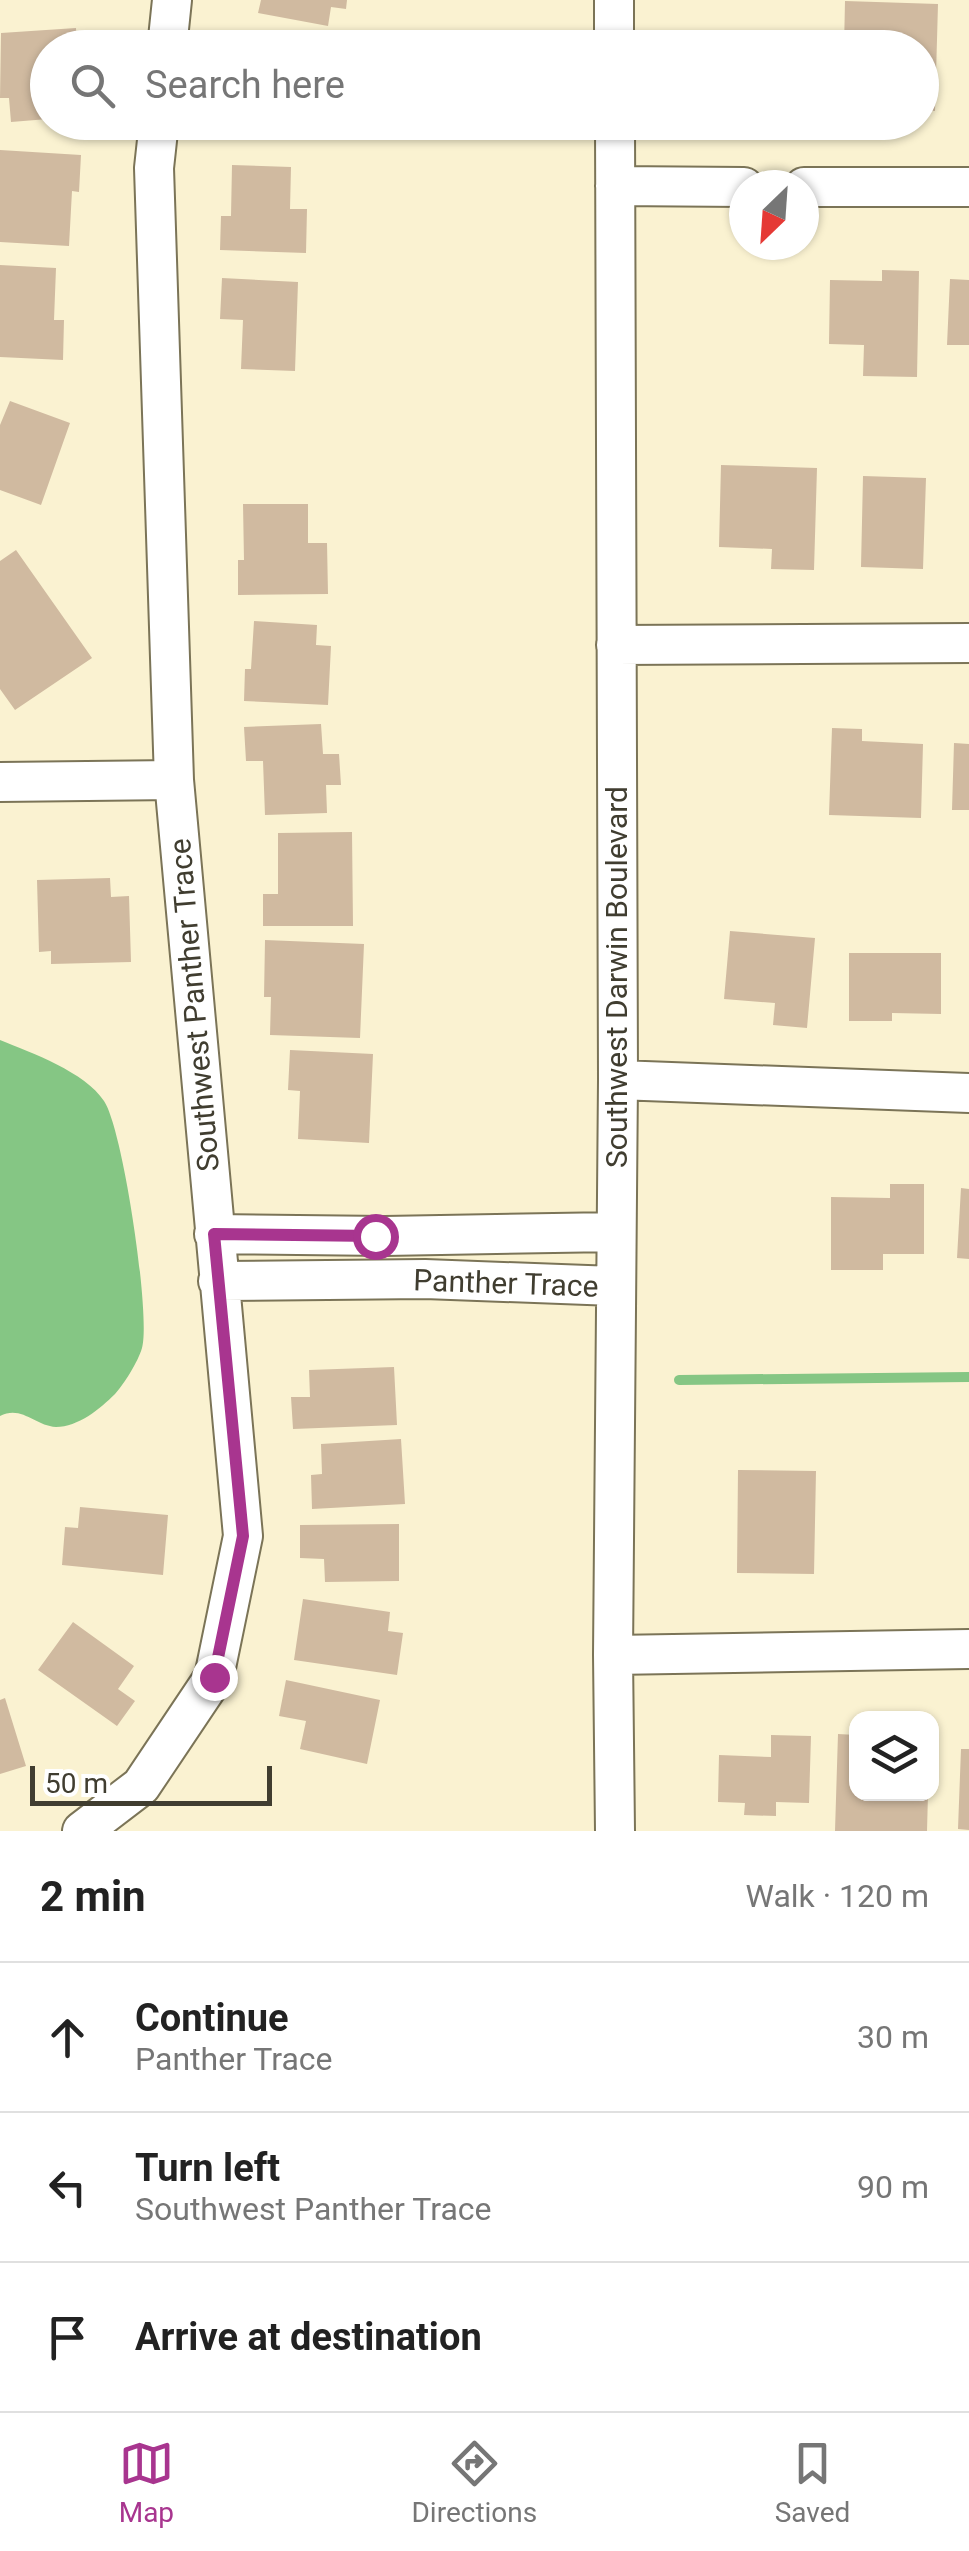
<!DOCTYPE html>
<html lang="en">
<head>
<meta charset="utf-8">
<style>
  :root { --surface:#fff; --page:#f2f2f2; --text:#222; --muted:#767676; --line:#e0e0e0; --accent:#a8358f }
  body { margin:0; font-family:Roboto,sans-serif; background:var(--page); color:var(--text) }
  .controls { position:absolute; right:30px; bottom:30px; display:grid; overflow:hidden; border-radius:20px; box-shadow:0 2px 8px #0004 }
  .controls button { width:90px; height:90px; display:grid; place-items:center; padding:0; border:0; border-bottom:2px solid var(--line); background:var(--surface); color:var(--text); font:50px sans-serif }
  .compass { position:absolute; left:729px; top:170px; width:90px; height:90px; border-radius:50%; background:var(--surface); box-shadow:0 2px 8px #0004; rotate:205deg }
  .scale { position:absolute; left:30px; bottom:25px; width:242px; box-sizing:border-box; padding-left:10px; border:5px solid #403d30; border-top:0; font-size:28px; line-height:35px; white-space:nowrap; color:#403d30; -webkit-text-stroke:8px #fff; paint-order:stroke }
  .stop { position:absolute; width:30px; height:30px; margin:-22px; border:8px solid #a8358f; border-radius:50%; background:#fff }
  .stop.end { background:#a8358f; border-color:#fff; box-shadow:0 2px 10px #0008 }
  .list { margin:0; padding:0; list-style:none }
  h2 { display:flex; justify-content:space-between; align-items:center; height:130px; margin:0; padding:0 40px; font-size:42px }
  h2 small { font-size:32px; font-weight:400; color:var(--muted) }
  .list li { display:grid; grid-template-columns:65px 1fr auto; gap:30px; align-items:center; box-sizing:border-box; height:150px; padding:0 40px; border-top:2px solid var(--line) }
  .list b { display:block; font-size:38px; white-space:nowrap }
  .list p { margin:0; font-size:32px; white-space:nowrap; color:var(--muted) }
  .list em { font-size:32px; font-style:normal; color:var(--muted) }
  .icon { flex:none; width:55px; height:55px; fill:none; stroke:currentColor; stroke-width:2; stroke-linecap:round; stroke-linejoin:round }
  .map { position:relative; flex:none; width:969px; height:1831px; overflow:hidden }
  .search { position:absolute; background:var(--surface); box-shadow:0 2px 8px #0004; left:30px; right:30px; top:30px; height:110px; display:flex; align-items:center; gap:25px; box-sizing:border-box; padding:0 35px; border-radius:55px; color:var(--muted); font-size:38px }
  .sheet { height:580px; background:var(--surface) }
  nav { display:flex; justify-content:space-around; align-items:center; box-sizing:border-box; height:140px; border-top:2px solid var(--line); background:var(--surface); font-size:28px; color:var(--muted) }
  nav a { display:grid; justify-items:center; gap:5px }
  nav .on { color:var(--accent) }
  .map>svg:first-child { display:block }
  .water { fill:#85c684 }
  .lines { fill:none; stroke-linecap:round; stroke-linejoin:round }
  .stream { stroke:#85c684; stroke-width:10 }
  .building { fill:#d0baa0 }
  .minor-casing { stroke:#7b7457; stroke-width:42 }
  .minor { stroke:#fff; stroke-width:38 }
  .route { stroke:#a8358f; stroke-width:12 }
  .labels { text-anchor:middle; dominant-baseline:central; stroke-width:8; stroke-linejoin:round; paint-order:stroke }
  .street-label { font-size:30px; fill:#403d30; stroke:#fff }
</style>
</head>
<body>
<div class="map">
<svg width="969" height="1831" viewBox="0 0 969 1831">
  <rect width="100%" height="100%" fill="#faf2d1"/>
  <path class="water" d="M 0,1040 C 32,1053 85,1072 104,1101 C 123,1129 151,1316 142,1348 C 138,1362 124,1384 115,1394 C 100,1409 78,1427 56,1427 C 35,1426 22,1405 0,1416 Z"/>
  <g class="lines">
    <path class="stream" d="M 679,1380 L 969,1377"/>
  </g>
  <path class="building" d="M 261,0 L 347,0 L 346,9 L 331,7 L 328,26 L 258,13 Z
    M 845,1 L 938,4 L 935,111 L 922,110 L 922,48 L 844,48 Z
    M 76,28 L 77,48 L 48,48 L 48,119 L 11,122 L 9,98 L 0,98 L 1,33 Z
    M 244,122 L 316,122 L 315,137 L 243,129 Z
    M 0,150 L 81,155 L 79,192 L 72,191 L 69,246 L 0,242 Z
    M 232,165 L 291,167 L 290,209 L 307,209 L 306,253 L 220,250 L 221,216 L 231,216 Z
    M 0,265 L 56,268 L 54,320 L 64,320 L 63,360 L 0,357 Z
    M 882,270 L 919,271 L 917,377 L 863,376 L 864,345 L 829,344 L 830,280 L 882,281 Z
    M 222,278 L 298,282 L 295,371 L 241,369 L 243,320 L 220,319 Z
    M 950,279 L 969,280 L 969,345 L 947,345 Z
    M 10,401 L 70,423 L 41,505 L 0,490 L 0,425 Z
    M 721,465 L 817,468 L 814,570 L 771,569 L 772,549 L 719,547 Z
    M 863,476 L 926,478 L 923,569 L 861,567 Z
    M 243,504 L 308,504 L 308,543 L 327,543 L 328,594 L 238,595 L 238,560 L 244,560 Z
    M 16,550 L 92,658 L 15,710 L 0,689 L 0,561 Z
    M 254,621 L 317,625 L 316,645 L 331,646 L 328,705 L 244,701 L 245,669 L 251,669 Z
    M 321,724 L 323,754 L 339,754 L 341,785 L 326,785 L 327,813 L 265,815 L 263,761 L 246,761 L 244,727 Z
    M 832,728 L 862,729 L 862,741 L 923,744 L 921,818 L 829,815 Z
    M 954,743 L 969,744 L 969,810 L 952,810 Z
    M 352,832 L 353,926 L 263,926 L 263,894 L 278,894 L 278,833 Z
    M 110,878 L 111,897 L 129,896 L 131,962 L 51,964 L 51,951 L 39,952 L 37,880 Z
    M 730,931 L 815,938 L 807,1028 L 773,1025 L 775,1003 L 724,999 Z
    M 265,940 L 364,944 L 360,1038 L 270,1035 L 271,997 L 264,997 Z
    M 849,953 L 941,953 L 941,1014 L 892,1013 L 892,1021 L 849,1021 Z
    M 290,1050 L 373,1054 L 369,1143 L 298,1139 L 300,1091 L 288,1090 Z
    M 890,1184 L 924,1184 L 924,1254 L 883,1254 L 883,1270 L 831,1270 L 831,1197 L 890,1198 Z
    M 961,1188 L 969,1189 L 969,1259 L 957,1258 Z
    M 394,1367 L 397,1425 L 293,1429 L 291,1397 L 310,1397 L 309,1370 Z
    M 401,1439 L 405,1504 L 312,1509 L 311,1475 L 322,1474 L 321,1444 Z
    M 738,1470 L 816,1471 L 814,1574 L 737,1573 Z
    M 80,1507 L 168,1515 L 163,1575 L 62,1565 L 65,1527 L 78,1528 Z
    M 399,1524 L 399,1581 L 325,1582 L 324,1559 L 300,1558 L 300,1525 Z
    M 303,1599 L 390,1612 L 388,1631 L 403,1633 L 397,1675 L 294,1660 Z
    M 73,1622 L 134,1666 L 118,1689 L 135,1701 L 117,1726 L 38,1670 Z
    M 286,1680 L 380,1700 L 367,1764 L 300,1749 L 306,1721 L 279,1716 Z
    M 5,1698 L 26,1766 L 0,1774 L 0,1700 Z
    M 838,1734 L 856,1735 L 856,1794 L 928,1794 L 927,1831 L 835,1831 Z
    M 771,1735 L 811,1736 L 809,1803 L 776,1802 L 776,1816 L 744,1815 L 745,1803 L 718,1802 L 719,1755 L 771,1757 Z
    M 961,1749 L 969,1749 L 969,1830 L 958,1829 Z"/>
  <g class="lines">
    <defs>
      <path id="minor" d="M 614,0 L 614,48
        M 167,48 L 172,0
        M 615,122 L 618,1080 L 613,1655 L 615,1831
        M 615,186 L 744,187
        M 804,187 L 969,187
        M 616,645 L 969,643
        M 0,782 L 174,780
        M 618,1080 L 969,1093
        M 214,1234 L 385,1236 L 614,1232
        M 218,1281 L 425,1279 L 614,1286
        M 613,1655 L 969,1649
        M 82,1831 L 141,1786 L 214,1677 L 243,1536 L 174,780 L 154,168 L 159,122"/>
    </defs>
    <use href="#minor" class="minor-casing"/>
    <use href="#minor" class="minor"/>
  </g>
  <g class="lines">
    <path class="route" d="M 214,1677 L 243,1536 L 214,1234 L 375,1236"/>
  </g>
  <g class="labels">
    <g class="street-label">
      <text transform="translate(616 977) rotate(-90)">Southwest Darwin Boulevard</text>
      <text transform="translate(194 1005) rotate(-95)">Southwest Panther Trace</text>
      <text transform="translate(506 1283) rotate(2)">Panther Trace</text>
    </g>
  </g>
</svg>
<div class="controls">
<button><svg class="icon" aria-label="layers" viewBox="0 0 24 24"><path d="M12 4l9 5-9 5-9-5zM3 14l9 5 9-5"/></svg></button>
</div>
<svg class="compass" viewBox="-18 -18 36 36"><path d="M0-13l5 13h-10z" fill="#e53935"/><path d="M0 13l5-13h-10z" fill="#767676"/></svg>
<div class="scale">50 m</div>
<div class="stop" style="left:375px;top:1236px"></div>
<div class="stop end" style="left:214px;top:1677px"></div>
<div class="search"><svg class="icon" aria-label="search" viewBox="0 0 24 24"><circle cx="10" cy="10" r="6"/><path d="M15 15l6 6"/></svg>Search here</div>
</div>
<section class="sheet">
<h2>2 min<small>Walk · 120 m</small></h2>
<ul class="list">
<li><svg class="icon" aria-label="ahead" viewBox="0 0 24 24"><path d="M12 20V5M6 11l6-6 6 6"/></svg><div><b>Continue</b><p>Panther Trace</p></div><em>30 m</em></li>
<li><svg class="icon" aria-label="left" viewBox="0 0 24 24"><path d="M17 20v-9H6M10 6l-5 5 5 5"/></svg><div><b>Turn left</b><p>Southwest Panther Trace</p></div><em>90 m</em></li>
<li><svg class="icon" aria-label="arrive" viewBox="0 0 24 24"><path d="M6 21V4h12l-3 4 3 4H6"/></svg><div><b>Arrive at destination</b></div></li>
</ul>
</section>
<nav>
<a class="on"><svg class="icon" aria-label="map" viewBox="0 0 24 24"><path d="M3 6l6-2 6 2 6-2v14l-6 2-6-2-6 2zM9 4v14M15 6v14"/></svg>Map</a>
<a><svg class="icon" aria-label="directions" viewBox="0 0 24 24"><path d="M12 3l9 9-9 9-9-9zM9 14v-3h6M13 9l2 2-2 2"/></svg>Directions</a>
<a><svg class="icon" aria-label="saved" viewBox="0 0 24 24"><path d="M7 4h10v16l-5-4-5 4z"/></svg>Saved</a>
</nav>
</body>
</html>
